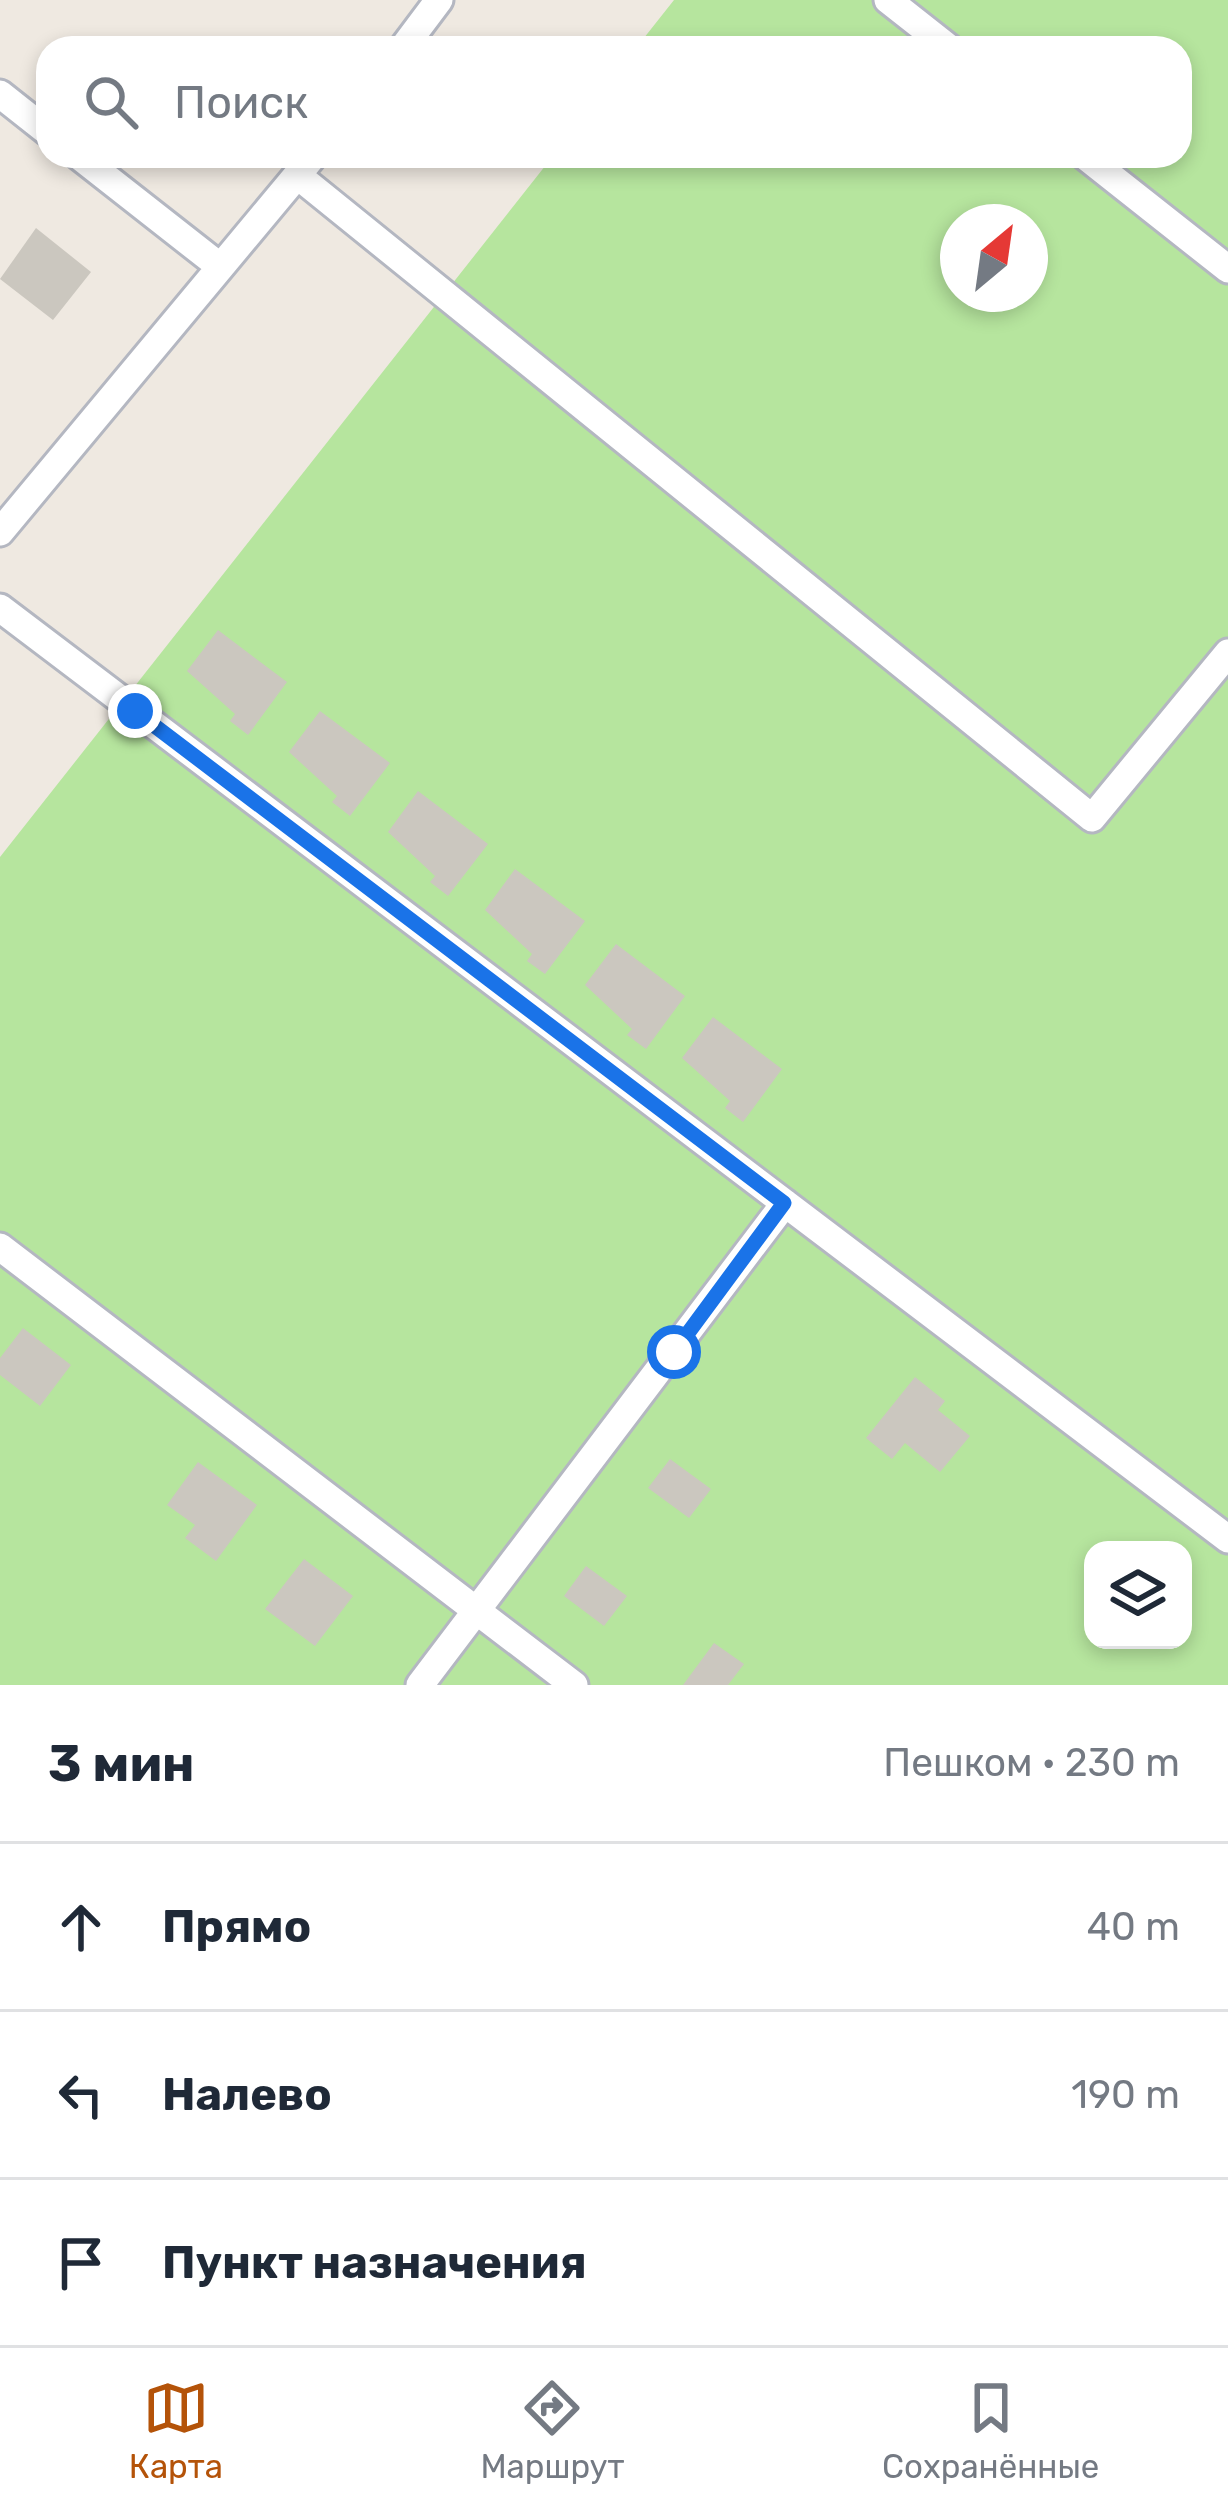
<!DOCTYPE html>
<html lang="ru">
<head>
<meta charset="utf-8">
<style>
  :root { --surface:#fff; --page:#f6f6f7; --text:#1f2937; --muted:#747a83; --line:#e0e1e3; --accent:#b45309 }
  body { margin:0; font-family:Rubik,sans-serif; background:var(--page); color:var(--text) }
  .controls { position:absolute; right:36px; bottom:36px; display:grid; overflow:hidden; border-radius:24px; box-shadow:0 6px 18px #0003 }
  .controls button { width:108px; height:108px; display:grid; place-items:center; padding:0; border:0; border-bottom:3px solid var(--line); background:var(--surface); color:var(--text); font:60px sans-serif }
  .compass { position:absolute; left:940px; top:204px; width:108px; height:108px; border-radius:50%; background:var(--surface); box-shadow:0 6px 18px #0003; rotate:29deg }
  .stop { position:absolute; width:36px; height:36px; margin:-27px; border:9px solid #1a73e8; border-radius:50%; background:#fff }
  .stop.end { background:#1a73e8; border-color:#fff; box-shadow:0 3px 12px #0008 }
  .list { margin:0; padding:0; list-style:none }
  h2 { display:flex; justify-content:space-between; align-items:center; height:156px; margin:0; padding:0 48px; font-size:51px }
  h2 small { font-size:39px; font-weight:400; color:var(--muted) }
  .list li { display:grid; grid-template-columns:78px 1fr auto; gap:36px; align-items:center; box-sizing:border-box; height:168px; padding:0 48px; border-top:3px solid var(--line) }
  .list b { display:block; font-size:45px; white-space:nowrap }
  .list em { font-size:39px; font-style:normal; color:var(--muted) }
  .icon { flex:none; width:66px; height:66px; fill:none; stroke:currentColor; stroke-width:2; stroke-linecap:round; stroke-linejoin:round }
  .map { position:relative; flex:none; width:1228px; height:1685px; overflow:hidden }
  .search { position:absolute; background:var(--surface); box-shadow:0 6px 18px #0003; left:36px; right:36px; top:36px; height:132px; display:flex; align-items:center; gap:30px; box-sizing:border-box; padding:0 42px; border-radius:36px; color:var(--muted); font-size:45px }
  .sheet { height:660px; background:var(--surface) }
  nav { display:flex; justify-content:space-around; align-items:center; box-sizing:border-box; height:168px; border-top:3px solid var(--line); background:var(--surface); font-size:33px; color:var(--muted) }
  nav a { display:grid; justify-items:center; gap:6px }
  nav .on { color:var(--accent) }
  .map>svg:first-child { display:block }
  .green { fill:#b6e59e; fill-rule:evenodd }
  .building { fill:#cbc7bf }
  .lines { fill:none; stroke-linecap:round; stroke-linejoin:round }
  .street-casing { stroke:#b4b7c1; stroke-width:33 }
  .street { stroke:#fff; stroke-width:27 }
  .route { stroke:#1a73e8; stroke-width:15 }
</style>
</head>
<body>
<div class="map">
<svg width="1228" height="1685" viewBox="0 0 1228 1685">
  <rect width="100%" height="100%" fill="#efe9e1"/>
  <path class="green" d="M 674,0 L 1228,0 L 1228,1685 L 0,1685 L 0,857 L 553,156 L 1180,156 L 1180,48 L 636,48 ZM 958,222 L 1030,222 L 1030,294 L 958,294 ZM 1093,1550 L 1183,1550 L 1183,1640 L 1093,1640 Z"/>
  <path class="building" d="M 36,228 L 91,272 L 53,320 L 0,279 Z
    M 218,630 L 287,682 L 248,735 L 230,721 L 235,714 L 187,671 Z
    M 320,711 L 390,763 L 350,816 L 332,802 L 337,796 L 289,752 Z
    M 418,791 L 488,844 L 448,896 L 430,882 L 435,876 L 388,832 Z
    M 515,869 L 585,921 L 545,974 L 527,961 L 532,954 L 485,910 Z
    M 616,944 L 685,996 L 646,1049 L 627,1035 L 632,1029 L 585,985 Z
    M 713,1017 L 782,1069 L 743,1122 L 725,1108 L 730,1101 L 682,1058 Z
    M 23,1328 L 71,1365 L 40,1406 L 0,1375 L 0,1358 Z
    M 915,1377 L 945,1401 L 938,1410 L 970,1436 L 940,1472 L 905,1443 L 892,1459 L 866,1438 Z
    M 670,1459 L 711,1489 L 689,1518 L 648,1488 Z
    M 198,1462 L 257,1505 L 216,1561 L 185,1538 L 195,1525 L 167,1505 Z
    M 304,1559 L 353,1596 L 315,1646 L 265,1609 Z
    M 586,1566 L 627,1596 L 604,1626 L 564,1596 Z
    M 714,1643 L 744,1664 L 728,1685 L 683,1685 Z"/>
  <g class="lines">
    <defs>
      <path id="street" d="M 888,0 L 949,48
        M 403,48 L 439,0
        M 0,94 L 48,132
        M 79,156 L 218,265
        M 1085,156 L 1228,269
        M 297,175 L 1092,818 L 1228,653
        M 0,532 L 313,156
        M 0,608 L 1228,1539
        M 0,1247 L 574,1685
        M 420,1685 L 785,1203"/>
    </defs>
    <use href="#street" class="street-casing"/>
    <use href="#street" class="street"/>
  </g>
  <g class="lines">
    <path class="route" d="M 135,711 L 784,1203 L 674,1352"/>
  </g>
</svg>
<div class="controls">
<button><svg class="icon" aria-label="layers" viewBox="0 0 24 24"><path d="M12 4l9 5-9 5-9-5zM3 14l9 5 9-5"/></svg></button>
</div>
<svg class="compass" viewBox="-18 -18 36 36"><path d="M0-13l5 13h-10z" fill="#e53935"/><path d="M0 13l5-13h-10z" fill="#747a83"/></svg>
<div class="stop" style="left:674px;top:1352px"></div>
<div class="stop end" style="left:135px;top:711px"></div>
<div class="search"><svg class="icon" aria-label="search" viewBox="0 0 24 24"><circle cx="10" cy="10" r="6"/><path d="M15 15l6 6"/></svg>Поиск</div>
</div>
<section class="sheet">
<h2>3 мин<small>Пешком · 230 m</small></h2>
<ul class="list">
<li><svg class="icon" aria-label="ahead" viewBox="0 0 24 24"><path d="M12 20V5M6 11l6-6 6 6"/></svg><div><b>Прямо</b></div><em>40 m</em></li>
<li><svg class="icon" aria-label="left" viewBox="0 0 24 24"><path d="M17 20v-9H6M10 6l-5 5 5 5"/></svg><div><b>Налево</b></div><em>190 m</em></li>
<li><svg class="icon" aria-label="arrive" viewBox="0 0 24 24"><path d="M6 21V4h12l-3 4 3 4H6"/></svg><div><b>Пункт назначения</b></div></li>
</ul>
</section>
<nav>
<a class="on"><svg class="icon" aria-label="map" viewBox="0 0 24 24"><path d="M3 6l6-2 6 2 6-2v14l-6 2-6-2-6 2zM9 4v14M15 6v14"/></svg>Карта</a>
<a><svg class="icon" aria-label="directions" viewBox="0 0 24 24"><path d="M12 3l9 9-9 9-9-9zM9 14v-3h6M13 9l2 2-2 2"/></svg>Маршрут</a>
<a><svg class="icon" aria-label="saved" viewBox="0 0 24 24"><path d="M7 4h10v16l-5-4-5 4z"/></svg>Сохранённые</a>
</nav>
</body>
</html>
